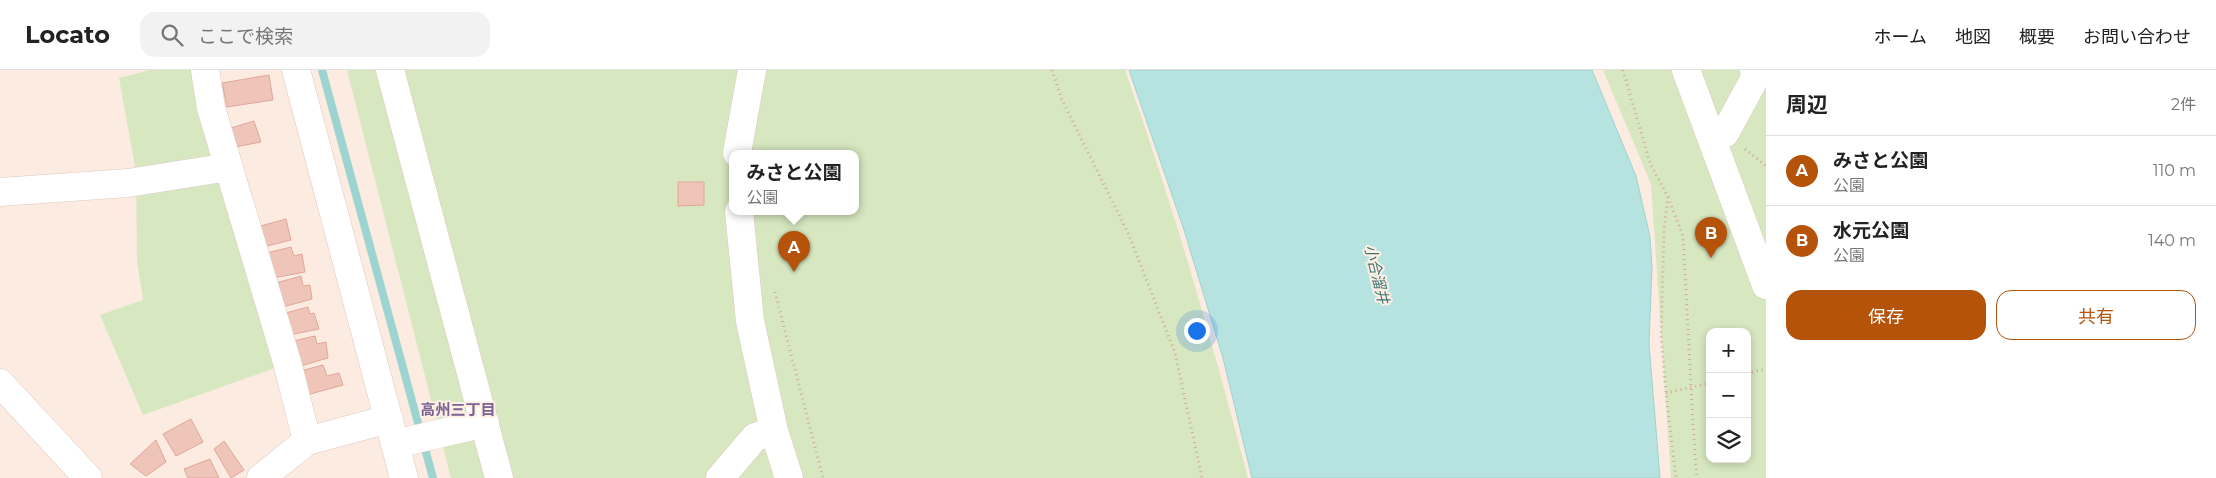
<!DOCTYPE html>
<html lang="ja">
<head>
<meta charset="utf-8">
<style>
  :root { --surface:#fff; --page:#f2f2f2; --text:#222; --muted:#767676; --line:#e0e0e0; --accent:#b45309 }
  body { margin:0; font-family:Montserrat,"Noto Sans JP",sans-serif; background:var(--page); color:var(--text) }
  .controls { position:absolute; right:15px; bottom:15px; display:grid; overflow:hidden; border-radius:10px; box-shadow:0 2px 8px #0003 }
  .controls button { width:45px; height:45px; display:grid; place-items:center; padding:0; border:0; border-bottom:1px solid var(--line); background:var(--surface); color:var(--text); font:25px sans-serif }
  .you { position:absolute; left:1196px; top:260px; width:18px; height:18px; margin:-12px; border:4px solid #fff; border-radius:50%; background:#1a73e8; box-shadow:0 0 0 8px #1a73e833 }
  .badge { display:grid; place-items:center; width:32px; height:32px; border-radius:50%; background:var(--accent); color:#fff; font-size:16px; font-weight:700 }
  .pin { position:absolute; translate:-50% -41px; filter:drop-shadow(0 1px 2px #0008) }
  .pin::after { content:''; position:absolute; top:26px; width:18px; height:15px; background:inherit; clip-path:polygon(0 0,100% 0,50% 100%) }
  .popup { position:absolute; left:729px; top:80px; width:130px; height:65px; box-sizing:border-box; display:grid; place-content:center; border-radius:10px; background:var(--surface); filter:drop-shadow(0 1px 4px #0005); font-size:16px; white-space:nowrap; color:var(--muted) }
  .popup b { font-size:19px; color:var(--text) }
  .popup::after { content:''; position:absolute; left:50%; top:100%; margin-left:-10px; border:10px solid transparent; border-top-color:var(--surface) }
  .list { margin:0; padding:0; list-style:none }
  h2 { display:flex; justify-content:space-between; align-items:center; height:65px; margin:0; padding:0 20px; font-size:21px }
  h2 small { font-size:16px; font-weight:400; color:var(--muted) }
  .list li { display:grid; grid-template-columns:32px 1fr auto; gap:15px; align-items:center; box-sizing:border-box; height:70px; padding:0 20px; border-top:1px solid var(--line) }
  .list b { display:block; font-size:19px; white-space:nowrap }
  .list p { margin:0; font-size:16px; white-space:nowrap; color:var(--muted) }
  .list em { font-size:16px; font-style:normal; color:var(--muted) }
  .actions { display:flex; gap:10px; padding:15px 20px }
  .actions a { flex:1; padding:11px 0; border:1px solid var(--accent); border-radius:15px; text-align:center; font-size:18px; color:var(--accent) }
  .actions .main { background:var(--accent); color:#fff }
  .icon { flex:none; width:28px; height:28px; fill:none; stroke:currentColor; stroke-width:2; stroke-linecap:round; stroke-linejoin:round }
  .map { position:relative; flex:none; width:1766px; height:408px; overflow:hidden }
  header { display:flex; align-items:center; gap:30px; box-sizing:border-box; height:70px; padding:0 25px; background:var(--surface); border-bottom:1px solid var(--line) }
  header strong { font-size:24px }
  nav { display:flex; gap:28px; margin-inline-start:auto; font-size:18px }
  .search { width:350px; height:45px; background:var(--page); display:flex; align-items:center; gap:12px; box-sizing:border-box; padding:0 18px; border-radius:15px; color:var(--muted); font-size:19px }
  main { display:flex }
  aside { flex:1; background:var(--surface) }
  .map>svg:first-child { display:block }
  .green { fill:#d7e7c0; fill-rule:evenodd }
  .water { fill:#b6e2e0; stroke:#9dd4d1 }
  .lines { fill:none; stroke-linecap:round; stroke-linejoin:round }
  .stream { stroke:#9dd4d1; stroke-width:8 }
  .building { fill:#efc4b9; stroke:#e0a79a }
  .minor-casing { stroke:#e0c8bf; stroke-width:29 }
  .path { stroke:#d3a79d; stroke-width:3; stroke-dasharray:1 4; stroke-linecap:butt }
  .minor { stroke:#fff; stroke-width:28 }
  .labels { text-anchor:middle; dominant-baseline:central; stroke-width:4; stroke-linejoin:round; paint-order:stroke }
  .water-label { font-size:15px; font-style:italic; fill:#3e7573; stroke:#feefe5 }
  .neighbourhood-label { font-size:15px; font-weight:bold; fill:#7a6493; stroke:#feefe5 }
</style>
</head>
<body>
<header>
<strong>Locato</strong>
<div class="search"><svg class="icon" aria-label="search" viewBox="0 0 24 24"><circle cx="10" cy="10" r="6"/><path d="M15 15l6 6"/></svg>ここで検索</div>
<nav><a>ホーム</a><a>地図</a><a>概要</a><a>お問い合わせ</a></nav>
</header>
<main>
<div class="map">
<svg width="1766" height="408" viewBox="0 0 1766 408">
  <rect width="100%" height="100%" fill="#fbebe0"/>
  <path class="green" d="M 150,0 L 194,0 L 278,297 L 143,345 L 100,245 L 143,230 L 137,190 L 136,102 L 119,8 Z
    M 347,0 L 1125,0 C 1173,134 1212,271 1248,408 L 451,408 ZM 733,83 L 855,83 L 855,141 L 733,141 Z
    M 1603,0 L 1766,0 L 1766,408 L 1671,408 L 1651,114 ZM 1710,262 L 1747,262 L 1747,389 L 1710,389 Z"/>
  <path class="water" d="M 1129,0 L 1592,0 L 1636,106 L 1650,167 L 1652,197 L 1649,274 L 1660,408 L 1252,408 L 1223,288 L 1184,160 Z"/>
  <g class="lines">
    <path class="stream" d="M 322,0 L 433,408"/>
  </g>
  <path class="building" d="M 269,5 L 273,30 L 227,37 L 222,13 Z
    M 254,51 L 261,72 L 235,77 L 231,58 Z
    M 678,112 L 704,112 L 704,135 L 678,136 Z
    M 286,149 L 291,170 L 263,177 L 257,157 Z
    M 291,177 L 294,186 L 302,184 L 305,202 L 273,208 L 263,184 Z
    M 301,206 L 303,216 L 310,215 L 312,229 L 279,238 L 272,214 Z
    M 308,237 L 310,244 L 314,243 L 319,259 L 289,265 L 282,244 Z
    M 315,266 L 317,274 L 326,272 L 328,288 L 297,297 L 289,272 Z
    M 323,295 L 327,306 L 339,303 L 343,315 L 303,326 L 297,302 Z
    M 191,349 L 203,372 L 176,386 L 163,364 Z
    M 156,370 L 166,392 L 146,406 L 130,394 Z
    M 224,371 L 244,400 L 231,408 L 214,379 Z
    M 210,389 L 219,408 L 188,408 L 184,399 Z"/>
  <g class="lines">
    <defs>
      <path id="minor" d="M 205,0 L 211,38 L 287,292 L 307,371 L 261,408
        M 296,0 L 404,408
        M 390,0 L 499,408
        M 1686,0 L 1766,215
        M 1725,63 L 1756,6 L 1754,0
        M 737,83 L 752,0
        M 0,122 L 128,113 L 229,97
        M 739,141 L 750,251 L 774,361 L 789,408
        M 0,313 L 88,408
        M 307,371 L 389,349
        M 395,374 L 485,353
        M 720,408 L 755,367 L 774,361"/>
    </defs>
    <use href="#minor" class="minor-casing"/>
    <path class="path" d="M 1052,0 L 1062,30 L 1129,165 L 1175,283 L 1202,408
      M 1623,0 L 1650,93 L 1668,127 L 1664,160 L 1661,266 L 1666,323 L 1676,408
      M 1745,79 L 1766,96
      M 1668,127 L 1683,166 L 1693,354 L 1697,408
      M 775,222 L 823,408
      M 1747,303 L 1766,299
      M 1666,323 L 1710,313"/>
    <use href="#minor" class="minor"/>
  </g>
  <g class="labels">
    <g class="water-label">
      <text transform="translate(1377 204) rotate(76)">小合溜井</text>
    </g>
    <g class="neighbourhood-label">
      <text x="458" y="339">高州三丁目</text>
    </g>
  </g>
</svg>
<div class="controls">
<button>+</button>
<button>−</button>
<button><svg class="icon" aria-label="layers" viewBox="0 0 24 24"><path d="M12 4l9 5-9 5-9-5zM3 14l9 5 9-5"/></svg></button>
</div>
<div class="you"></div>
<div class="pin badge" style="left:794px;top:202px">A</div>
<div class="popup"><b>みさと公園</b>公園</div>
<div class="pin badge" style="left:1711px;top:188px">B</div>
</div>
<aside>
<h2>周辺<small>2件</small></h2>
<ul class="list">
<li><span class="badge">A</span><div><b>みさと公園</b><p>公園</p></div><em>110 m</em></li>
<li><span class="badge">B</span><div><b>水元公園</b><p>公園</p></div><em>140 m</em></li>
</ul>
<div class="actions"><a class="main">保存</a><a>共有</a></div>
</aside>
</main>
</body>
</html>
